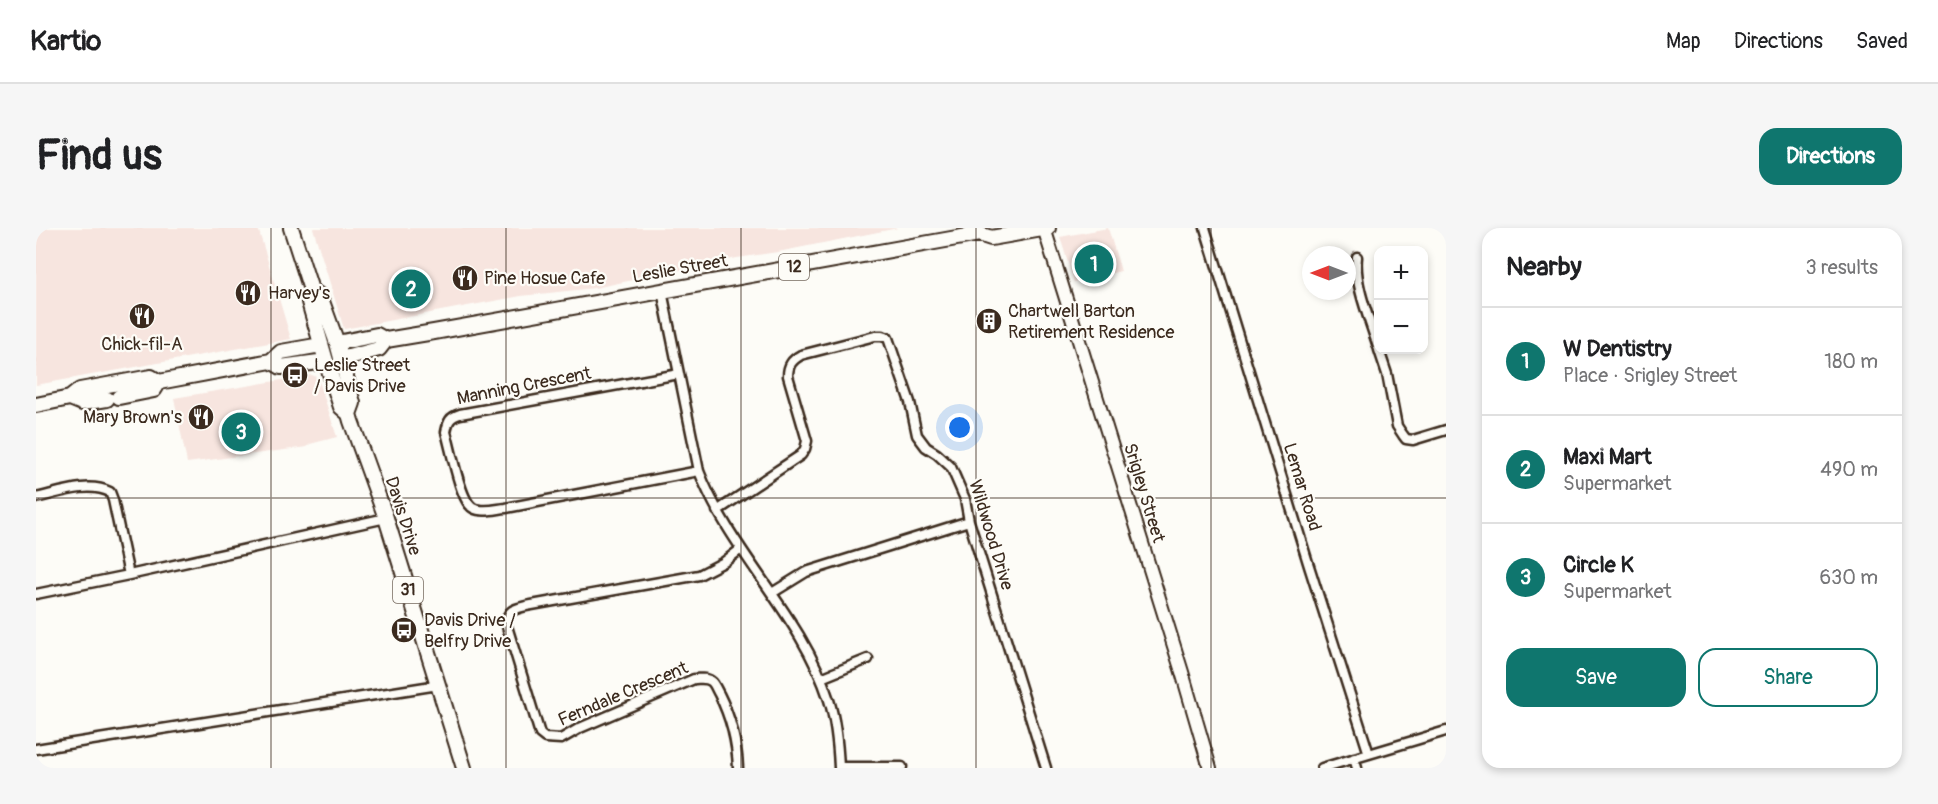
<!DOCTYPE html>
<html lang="en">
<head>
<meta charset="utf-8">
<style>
  :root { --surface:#fff; --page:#f6f6f6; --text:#202124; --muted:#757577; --line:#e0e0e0; --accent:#0f766e }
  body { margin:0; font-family:Pangolin,sans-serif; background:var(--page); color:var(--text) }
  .controls { position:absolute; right:18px; top:18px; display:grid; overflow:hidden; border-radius:12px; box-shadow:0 3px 9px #0003 }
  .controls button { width:54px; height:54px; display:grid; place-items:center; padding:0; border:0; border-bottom:2px solid var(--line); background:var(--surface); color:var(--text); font:30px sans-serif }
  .compass { position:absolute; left:1266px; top:18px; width:54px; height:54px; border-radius:50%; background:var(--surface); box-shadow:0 3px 9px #0003; rotate:270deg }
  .you { position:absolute; left:924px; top:200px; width:21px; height:21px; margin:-15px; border:4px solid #fff; border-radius:50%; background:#1a73e8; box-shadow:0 0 0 9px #1a73e833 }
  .badge { display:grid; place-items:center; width:39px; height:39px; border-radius:50%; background:var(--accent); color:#fff; font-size:20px; font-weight:700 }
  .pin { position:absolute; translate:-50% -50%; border:3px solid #fff; box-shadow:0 2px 6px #0006 }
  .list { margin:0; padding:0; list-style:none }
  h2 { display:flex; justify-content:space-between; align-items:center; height:78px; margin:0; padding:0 24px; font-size:26px }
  h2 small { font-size:20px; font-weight:400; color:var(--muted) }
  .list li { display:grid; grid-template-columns:39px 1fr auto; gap:18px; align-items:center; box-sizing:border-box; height:108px; padding:0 24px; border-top:2px solid var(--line) }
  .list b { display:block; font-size:22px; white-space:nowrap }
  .list p { margin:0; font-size:20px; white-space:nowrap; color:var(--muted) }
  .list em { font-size:20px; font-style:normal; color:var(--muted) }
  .actions { display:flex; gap:12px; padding:18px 24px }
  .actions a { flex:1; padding:14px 0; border:2px solid var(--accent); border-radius:18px; text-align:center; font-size:21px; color:var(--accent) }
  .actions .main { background:var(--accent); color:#fff }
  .map { position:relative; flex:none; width:1410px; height:540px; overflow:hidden; border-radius:18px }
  header { display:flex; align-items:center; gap:36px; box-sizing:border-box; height:84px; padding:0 30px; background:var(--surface); border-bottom:2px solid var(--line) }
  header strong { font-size:28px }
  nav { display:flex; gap:33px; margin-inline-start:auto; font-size:21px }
  .intro { display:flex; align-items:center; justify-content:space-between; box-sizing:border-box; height:144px; padding:0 36px }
  h1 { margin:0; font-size:42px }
  .button { padding:15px 27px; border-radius:18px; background:var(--accent); color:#fff; font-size:21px; font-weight:700 }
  main { display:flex; gap:36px; padding:0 36px }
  aside { flex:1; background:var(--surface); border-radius:18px; box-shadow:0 3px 9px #0003 }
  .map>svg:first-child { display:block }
  .built { fill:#f7e5df }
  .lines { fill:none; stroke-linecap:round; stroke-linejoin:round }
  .street-casing { stroke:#3b2a1e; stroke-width:13 }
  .secondary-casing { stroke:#3b2a1e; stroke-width:16 }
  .primary-casing { stroke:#3b2a1e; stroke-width:18 }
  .street { stroke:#fdfcf7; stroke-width:8 }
  .secondary { stroke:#fdfcf7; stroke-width:12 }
  .primary { stroke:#fdfcf7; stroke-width:14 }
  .grid { fill:none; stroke:#3b2a1e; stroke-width:1.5; stroke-opacity:0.55 }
  .labels { text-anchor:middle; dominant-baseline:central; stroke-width:4.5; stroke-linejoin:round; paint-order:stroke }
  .shield { fill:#fdfcf7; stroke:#75695f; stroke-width:1.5 }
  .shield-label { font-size:16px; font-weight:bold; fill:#3b2a1e }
  .street-label { font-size:18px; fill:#3b2a1e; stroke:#fdfcf7 }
  .poi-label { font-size:18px; fill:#3b2a1e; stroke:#fdfcf7; text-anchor:start }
</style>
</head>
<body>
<header>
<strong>Kartio</strong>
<nav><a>Map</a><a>Directions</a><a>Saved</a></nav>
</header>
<div class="intro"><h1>Find us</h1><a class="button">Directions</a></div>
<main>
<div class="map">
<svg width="1410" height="540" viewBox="0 0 1410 540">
  <rect width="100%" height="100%" fill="#fdfcf7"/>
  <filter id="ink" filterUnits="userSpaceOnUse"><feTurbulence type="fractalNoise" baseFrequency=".0167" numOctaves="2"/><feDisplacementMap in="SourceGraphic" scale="12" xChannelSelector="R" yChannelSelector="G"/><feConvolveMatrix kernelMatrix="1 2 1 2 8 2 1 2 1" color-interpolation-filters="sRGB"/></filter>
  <g filter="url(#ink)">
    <path class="built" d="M 0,0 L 222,0 L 255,111 L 0,157 Z
      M 277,0 L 862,0 L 742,24 L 701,30 L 559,60 L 485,68 L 308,101 Z
      M 1072,0 L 1085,43 L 1038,54 L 1024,9 Z
      M 276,147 L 282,150 L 301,209 L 274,216 L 271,219 L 151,235 L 138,170 Z"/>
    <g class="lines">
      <defs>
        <path id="street" d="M 1169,0 L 1273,338 L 1333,526
          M 1321,29 C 1318,57 1334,92 1342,119
          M 626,63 L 663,243 C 695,326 766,387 793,472 C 800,494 802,517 803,540
          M 1343,122 L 1351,146 L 1361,198 L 1367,207 L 1370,211 L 1377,212 L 1410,202
          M 643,146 L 424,186 C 414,189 412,193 410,204 C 415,220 424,273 437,280 C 446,285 460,281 470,280 L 663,243
          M 0,270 C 23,265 52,253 74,264 L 77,272 L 93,347
          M 681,283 L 765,227 L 769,221 L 771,213 L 752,148 C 752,137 756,132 765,127 L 839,108 L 846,108 L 852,110 L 874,174 L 881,207 L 890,219 L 901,226 L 915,239 L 929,271 L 933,293 L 1010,540
          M 736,365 L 770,344 L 933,293
          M 0,366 L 93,347 L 350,290
          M 785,450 L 832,431
          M 0,521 L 402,457
          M 1318,530 L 1321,540
          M 803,539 L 866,539
          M 702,540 C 701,514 695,490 683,466 C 681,463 679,457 676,454 C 671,449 664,451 658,451 L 544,500 L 525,511 L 509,510 L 504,506 L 470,395 C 472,382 478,381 490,378 L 663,347 L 688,334 L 705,321
          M 1286,540 L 1410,503"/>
        <path id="secondary" d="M 1008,0 L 1146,444 L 1174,540"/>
        <path id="primary" d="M 255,0 L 275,62 L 273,74 L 290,133 L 305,179 L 313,186
          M 275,62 L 284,68 L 301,115 L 317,175 L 313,186 L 315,193 L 350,290 L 428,540
          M 301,115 L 341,107 L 350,112 L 398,104 L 943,6 L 955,10 L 1012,0
          M 305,131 L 343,121 L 350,112
          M 235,133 L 245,139 L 290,133
          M 83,169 L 118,162 L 123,154
          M 34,170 L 46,175 L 71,171
          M 0,177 L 34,170 L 44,162 L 115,149 L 123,154 L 235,133 L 245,124 L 285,117"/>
      </defs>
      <use href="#street" class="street-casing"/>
      <use href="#secondary" class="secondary-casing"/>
      <use href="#primary" class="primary-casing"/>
      <use href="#street" class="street"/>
      <use href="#secondary" class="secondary"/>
      <use href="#primary" class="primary"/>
    </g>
  </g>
  <path class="grid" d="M 235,0 L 235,540M 470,0 L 470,540M 705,0 L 705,540M 940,0 L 940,540M 1175,0 L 1175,540M 0,270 L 1410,270"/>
  <defs>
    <symbol id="restaurant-disc" viewBox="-11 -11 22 22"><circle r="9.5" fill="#3b2a1e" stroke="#fdfcf7"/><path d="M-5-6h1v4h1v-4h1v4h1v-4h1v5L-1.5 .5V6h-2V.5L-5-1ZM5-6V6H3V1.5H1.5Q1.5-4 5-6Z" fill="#fff"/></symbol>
    <symbol id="building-disc" viewBox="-11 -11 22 22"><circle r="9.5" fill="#3b2a1e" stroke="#fdfcf7"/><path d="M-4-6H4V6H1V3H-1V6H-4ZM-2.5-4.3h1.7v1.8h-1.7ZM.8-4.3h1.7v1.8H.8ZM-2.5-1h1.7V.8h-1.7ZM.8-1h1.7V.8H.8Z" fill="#fff"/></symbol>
    <symbol id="bus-disc" viewBox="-11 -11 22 22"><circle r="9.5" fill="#3b2a1e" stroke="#fdfcf7"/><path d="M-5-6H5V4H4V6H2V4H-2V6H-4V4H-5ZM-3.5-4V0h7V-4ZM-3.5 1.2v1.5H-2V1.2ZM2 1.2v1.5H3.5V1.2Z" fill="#fff"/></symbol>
  </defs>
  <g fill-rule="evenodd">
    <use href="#restaurant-disc" x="414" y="35" width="30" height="30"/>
    <use href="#restaurant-disc" x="197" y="50" width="30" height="30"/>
    <use href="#restaurant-disc" x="91" y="73" width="30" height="30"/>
    <use href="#building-disc" x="938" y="78" width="30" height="30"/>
    <use href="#bus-disc" x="244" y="132" width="30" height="30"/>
    <use href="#restaurant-disc" x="150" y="174" width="30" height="30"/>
    <use href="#bus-disc" x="353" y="387" width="30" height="30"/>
  </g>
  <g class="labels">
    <g class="shield">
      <rect x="743" y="26" width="30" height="26" rx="4.5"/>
      <rect x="357" y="349" width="30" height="26" rx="4.5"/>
    </g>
    <g class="shield-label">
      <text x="758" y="39">12</text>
      <text x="372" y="362">31</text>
    </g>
    <g class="street-label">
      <text transform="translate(644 41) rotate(-10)">Leslie Street</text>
      <text transform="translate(488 158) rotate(-11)">Manning Crescent</text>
      <text transform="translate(1266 259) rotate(73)">Lemar Road</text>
      <text transform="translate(1108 265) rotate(73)">Srigley Street</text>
      <text transform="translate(367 288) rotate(72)">Davis Drive</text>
      <text transform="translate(955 307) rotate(73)">Wildwood Drive</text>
      <text transform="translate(587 466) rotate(-23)">Ferndale Crescent</text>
    </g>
    <g class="poi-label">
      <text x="448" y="50">Pine Hosue Cafe</text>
      <text x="232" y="65">Harvey's</text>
      <text x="972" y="83">Chartwell Barton<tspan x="972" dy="21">Retirement Residence</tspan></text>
      <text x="106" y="116" text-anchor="middle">Chick-fil-A</text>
      <text x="278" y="137">Leslie Street<tspan x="278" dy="21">/ Davis Drive</tspan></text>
      <text x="146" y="189" text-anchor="end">Mary Brown's</text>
      <text x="388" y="392">Davis Drive /<tspan x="388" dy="21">Belfry Drive</tspan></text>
    </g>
  </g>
</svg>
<div class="controls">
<button>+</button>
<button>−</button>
</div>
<svg class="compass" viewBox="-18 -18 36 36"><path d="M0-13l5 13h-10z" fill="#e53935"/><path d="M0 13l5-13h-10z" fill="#757577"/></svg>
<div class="you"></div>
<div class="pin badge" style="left:1058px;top:36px">1</div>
<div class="pin badge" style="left:375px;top:61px">2</div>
<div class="pin badge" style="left:205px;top:204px">3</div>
</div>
<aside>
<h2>Nearby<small>3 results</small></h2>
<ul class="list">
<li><span class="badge">1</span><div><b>W Dentistry</b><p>Place · Srigley Street</p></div><em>180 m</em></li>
<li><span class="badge">2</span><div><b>Maxi Mart</b><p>Supermarket</p></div><em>490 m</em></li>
<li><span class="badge">3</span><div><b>Circle K</b><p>Supermarket</p></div><em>630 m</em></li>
</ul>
<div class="actions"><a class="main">Save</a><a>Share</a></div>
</aside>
</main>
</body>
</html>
